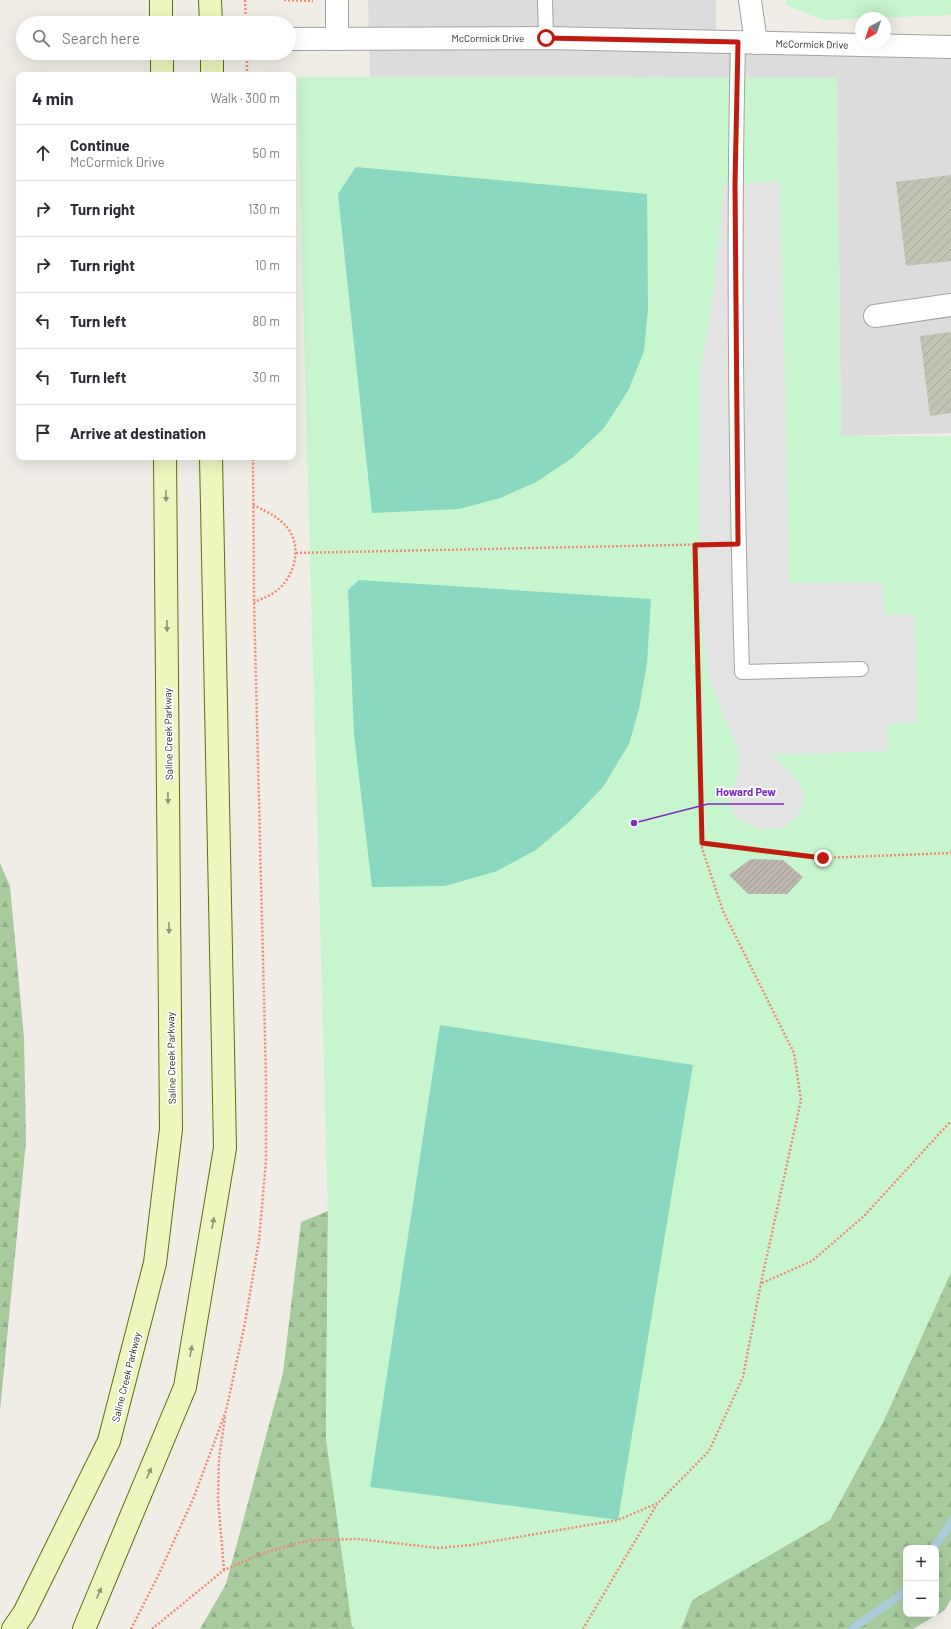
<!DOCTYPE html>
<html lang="en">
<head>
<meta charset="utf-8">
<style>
  :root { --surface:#fff; --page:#f7f7f7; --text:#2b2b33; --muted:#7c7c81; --line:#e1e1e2 }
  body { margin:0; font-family:Barlow,sans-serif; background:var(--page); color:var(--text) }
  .controls { position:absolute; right:12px; bottom:12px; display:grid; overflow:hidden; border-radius:8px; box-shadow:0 4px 16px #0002 }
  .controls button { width:36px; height:36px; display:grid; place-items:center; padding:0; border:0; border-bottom:1px solid var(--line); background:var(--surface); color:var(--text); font:20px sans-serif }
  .compass { position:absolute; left:855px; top:12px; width:36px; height:36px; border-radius:50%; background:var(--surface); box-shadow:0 4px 16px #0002; rotate:220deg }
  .stop { position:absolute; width:12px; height:12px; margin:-9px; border:3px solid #bf1c0f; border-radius:50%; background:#fff }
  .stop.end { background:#bf1c0f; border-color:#fff; box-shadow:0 1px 4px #0008 }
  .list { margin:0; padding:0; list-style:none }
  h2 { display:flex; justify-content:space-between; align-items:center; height:52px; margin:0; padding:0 16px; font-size:17px }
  h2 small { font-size:13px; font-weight:400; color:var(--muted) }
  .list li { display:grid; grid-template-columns:26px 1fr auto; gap:12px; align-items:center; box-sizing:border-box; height:56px; padding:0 16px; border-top:1px solid var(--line) }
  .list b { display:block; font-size:15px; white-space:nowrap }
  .list p { margin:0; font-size:13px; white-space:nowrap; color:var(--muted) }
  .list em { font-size:13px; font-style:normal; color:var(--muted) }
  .icon { flex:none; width:22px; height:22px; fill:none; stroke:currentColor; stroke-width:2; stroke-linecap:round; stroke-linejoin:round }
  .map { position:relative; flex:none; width:951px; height:1629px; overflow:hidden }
  .search { position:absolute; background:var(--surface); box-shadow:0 4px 16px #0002; left:16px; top:16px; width:280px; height:44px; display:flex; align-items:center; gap:10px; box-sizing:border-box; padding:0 14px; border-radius:22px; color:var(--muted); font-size:15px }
  .panel { position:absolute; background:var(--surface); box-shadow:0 4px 16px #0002; left:16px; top:72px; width:280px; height:388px; border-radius:8px }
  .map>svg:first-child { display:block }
  .residential { fill:#dddcdc }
  .construction { fill:url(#construction-furrows) }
  .forest { fill:url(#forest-firs); fill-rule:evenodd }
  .park { fill:#c6f5ce }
  .pitch { fill:#8ad8bf }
  .parking { fill:#e3e3e3 }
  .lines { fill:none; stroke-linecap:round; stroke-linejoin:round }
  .stream { stroke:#aacbd9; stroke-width:8 }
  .building { fill:url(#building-hatch) }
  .service-casing { stroke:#a3a3a3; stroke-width:16 }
  .minor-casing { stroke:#a3a3a3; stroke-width:24 }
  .tertiary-casing { stroke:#a3a3a3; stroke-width:24 }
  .secondary-casing { stroke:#5d6f0d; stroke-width:24 }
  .path { stroke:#ef8c76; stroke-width:2.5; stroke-dasharray:2 2; stroke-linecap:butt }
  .service { stroke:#fff; stroke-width:14 }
  .minor { stroke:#fff; stroke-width:22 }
  .tertiary { stroke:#fff; stroke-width:22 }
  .secondary { stroke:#eef5be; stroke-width:22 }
  .oneway { fill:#919576 }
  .route { stroke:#bf1c0f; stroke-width:5 }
  .labels { text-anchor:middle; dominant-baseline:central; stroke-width:3.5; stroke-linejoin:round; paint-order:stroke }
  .street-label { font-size:10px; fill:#1f1f1f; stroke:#fff }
  .leader { fill:none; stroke:#7b2cbf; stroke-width:1.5 }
  .callout-dot { fill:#7b2cbf; stroke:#fff; stroke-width:1.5 }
  .callout-label { font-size:11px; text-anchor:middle; font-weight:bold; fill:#7b2cbf; stroke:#fff; stroke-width:3.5; stroke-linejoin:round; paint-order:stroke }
</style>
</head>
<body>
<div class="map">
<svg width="951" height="1629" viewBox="0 0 951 1629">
  <defs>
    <pattern id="construction-furrows" width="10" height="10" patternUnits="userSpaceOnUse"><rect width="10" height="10" fill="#c2c3b2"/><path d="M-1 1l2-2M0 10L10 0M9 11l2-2" fill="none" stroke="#a6a799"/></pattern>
    <pattern id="forest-firs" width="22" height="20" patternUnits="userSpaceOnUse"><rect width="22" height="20" fill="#a8cb9e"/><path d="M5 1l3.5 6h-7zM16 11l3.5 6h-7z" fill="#90ae88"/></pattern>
    <pattern id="building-hatch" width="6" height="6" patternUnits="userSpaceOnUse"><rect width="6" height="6" fill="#bcb6af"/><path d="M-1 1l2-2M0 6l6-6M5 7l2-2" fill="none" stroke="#a19c96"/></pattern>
  </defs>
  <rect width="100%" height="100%" fill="#efede6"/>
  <path class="residential" d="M 368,0 L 716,0 L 716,50 L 951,57 L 951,433 L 841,436 L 837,78 L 370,77 Z"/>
  <path class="construction" d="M 951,175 L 951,261 L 906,266 L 896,182 Z
    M 951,332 L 951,413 L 930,416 L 920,336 Z"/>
  <path class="forest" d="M 0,863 L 10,886 L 24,1038 L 26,1141 L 0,1411 Z
    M 328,1211 L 326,1438 L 352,1625 L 355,1629 L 200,1629 L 226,1584 L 283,1373 L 301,1222 Z
    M 951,1272 L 951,1599 L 945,1610 L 913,1629 L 681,1629 L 692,1600 L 830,1520 L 884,1420 ZM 906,1548 L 936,1548 L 936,1614 L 906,1614 Z"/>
  <path class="park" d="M 786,0 L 951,0 L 951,15 L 823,20 L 786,5 Z
    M 297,77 L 837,78 L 841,436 L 951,436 L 951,1272 L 884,1420 L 830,1520 L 692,1600 L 681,1629 L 355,1629 L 352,1626 L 326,1438 L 328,1211 Z"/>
  <path class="pitch" d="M 356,167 L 647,194 L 648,309 L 644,351 L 628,391 L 604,428 L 572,458 L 536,482 L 500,498 L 459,509 L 372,513 L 338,194 Z
    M 359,580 L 651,599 L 647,663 L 639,709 L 629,744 L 603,787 L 571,820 L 536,850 L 497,871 L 445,886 L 372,887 L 354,734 L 348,590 Z
    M 440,1025 L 693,1065 L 618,1520 L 370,1487 Z"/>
  <path class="parking" d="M 780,181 L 790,583 L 883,582 L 885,615 L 915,614 L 918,722 L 888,724 L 889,751 L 764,755 L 773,756 L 794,776 L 804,792 L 804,803 L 797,817 L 782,828 L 759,829 L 736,818 L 727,797 L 737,779 L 740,756 L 709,677 L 699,596 L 700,372 L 710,319 L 724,185 Z"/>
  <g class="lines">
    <path class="stream" d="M 934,1548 L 951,1522
      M 852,1629 L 906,1591"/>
  </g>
  <path class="building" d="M 751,859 L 783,860 L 803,877 L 787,894 L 748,894 L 729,875 Z"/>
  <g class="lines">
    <defs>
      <path id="service" d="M 545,0 L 546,38
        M 738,42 C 733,252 736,462 742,672 L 861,669"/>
      <path id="minor" d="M 750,0 L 756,43
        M 337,39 L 337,0
        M 875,316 L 951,305"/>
      <path id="tertiary" d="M 289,39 L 546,38 L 951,47"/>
      <path id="secondary" d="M 161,0 L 161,23
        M 210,0 L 211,23
        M 162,53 L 162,75
        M 212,75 L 212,53
        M 13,1629 L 24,1613 L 109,1441 L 155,1263 L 171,1129 L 165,457
        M 84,1629 L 185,1387 L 225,1148 L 211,457"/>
    </defs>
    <use href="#service" class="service-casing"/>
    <use href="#minor" class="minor-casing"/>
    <use href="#tertiary" class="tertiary-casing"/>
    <use href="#secondary" class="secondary-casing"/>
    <path class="path" d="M 245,0 L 246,23
      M 284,0 L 313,1
      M 247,53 L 247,75
      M 253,505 C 266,511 281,518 289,530 C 302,549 294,578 276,591 C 270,596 261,599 254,602
      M 296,553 L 720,544
      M 703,843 L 823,858 L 951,853
      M 762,1283 L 812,1261 L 864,1216 L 951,1121
      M 224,1570 L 218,1498 L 219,1459 L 225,1417
      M 131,1629 L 157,1578 L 194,1497 L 226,1411 L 245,1323 L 259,1240 L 266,1161 L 266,1079 L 254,602 L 253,457
      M 152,1629 L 224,1570 L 263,1553 L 311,1540 L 358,1539 L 439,1548 L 471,1545 L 618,1520 L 658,1503 L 709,1451 L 743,1377 L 761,1283 L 801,1100 L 794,1053 L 723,911 L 702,848 L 695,545
      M 583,1629 L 657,1504"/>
    <use href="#service" class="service"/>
    <use href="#minor" class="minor"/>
    <use href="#tertiary" class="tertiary"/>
    <use href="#secondary" class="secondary"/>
  </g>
  <defs><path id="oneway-solid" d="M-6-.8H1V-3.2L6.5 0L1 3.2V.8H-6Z"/></defs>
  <g class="oneway">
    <use href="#oneway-solid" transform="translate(166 496) rotate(89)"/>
    <use href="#oneway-solid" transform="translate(167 626) rotate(89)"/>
    <use href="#oneway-solid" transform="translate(168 798) rotate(89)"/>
    <use href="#oneway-solid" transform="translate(169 928) rotate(89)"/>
    <use href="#oneway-solid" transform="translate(213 1223) rotate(-80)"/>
    <use href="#oneway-solid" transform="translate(191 1351) rotate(-80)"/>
    <use href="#oneway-solid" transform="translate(149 1473) rotate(-67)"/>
    <use href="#oneway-solid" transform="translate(99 1593) rotate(-67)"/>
  </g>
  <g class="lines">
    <path class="route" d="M 546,38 L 738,42 L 735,184 L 738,544 L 695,545 L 702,843 L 823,858"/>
  </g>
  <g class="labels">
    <g class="street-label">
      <text x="488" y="38">McCormick Drive</text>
      <text transform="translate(812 44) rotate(1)">McCormick Drive</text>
      <text transform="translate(168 734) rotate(-91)">Saline Creek Parkway</text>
      <text transform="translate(171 1058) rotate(-91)">Saline Creek Parkway</text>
      <text transform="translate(126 1377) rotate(-76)">Saline Creek Parkway</text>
    </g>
  </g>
  <path class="leader" d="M634 823L708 804H784"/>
  <circle class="callout-dot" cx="634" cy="823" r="4"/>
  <g class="callout-label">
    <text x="746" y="796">Howard Pew</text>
  </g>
</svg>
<div class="controls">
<button>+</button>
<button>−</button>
</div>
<svg class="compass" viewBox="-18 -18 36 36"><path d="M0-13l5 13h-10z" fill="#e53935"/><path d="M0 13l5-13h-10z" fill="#7c7c81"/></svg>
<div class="stop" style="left:546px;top:38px"></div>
<div class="stop end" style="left:823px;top:858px"></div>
<div class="search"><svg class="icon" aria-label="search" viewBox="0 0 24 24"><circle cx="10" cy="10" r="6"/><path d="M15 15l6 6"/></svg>Search here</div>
<section class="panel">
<h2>4 min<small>Walk · 300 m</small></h2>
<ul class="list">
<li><svg class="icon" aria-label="ahead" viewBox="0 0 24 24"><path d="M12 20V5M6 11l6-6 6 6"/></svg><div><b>Continue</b><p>McCormick Drive</p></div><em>50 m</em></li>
<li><svg class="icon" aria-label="right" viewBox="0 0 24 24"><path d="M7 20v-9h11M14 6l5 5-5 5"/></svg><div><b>Turn right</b></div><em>130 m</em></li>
<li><svg class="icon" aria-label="right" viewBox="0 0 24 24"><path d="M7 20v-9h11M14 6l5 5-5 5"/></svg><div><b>Turn right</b></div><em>10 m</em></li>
<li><svg class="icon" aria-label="left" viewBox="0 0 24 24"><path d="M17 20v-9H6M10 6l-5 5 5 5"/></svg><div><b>Turn left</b></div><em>80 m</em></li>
<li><svg class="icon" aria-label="left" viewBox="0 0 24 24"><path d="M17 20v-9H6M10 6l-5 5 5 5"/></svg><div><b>Turn left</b></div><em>30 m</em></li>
<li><svg class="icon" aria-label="arrive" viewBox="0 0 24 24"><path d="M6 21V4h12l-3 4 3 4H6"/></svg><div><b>Arrive at destination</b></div></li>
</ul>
</section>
</div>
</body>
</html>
